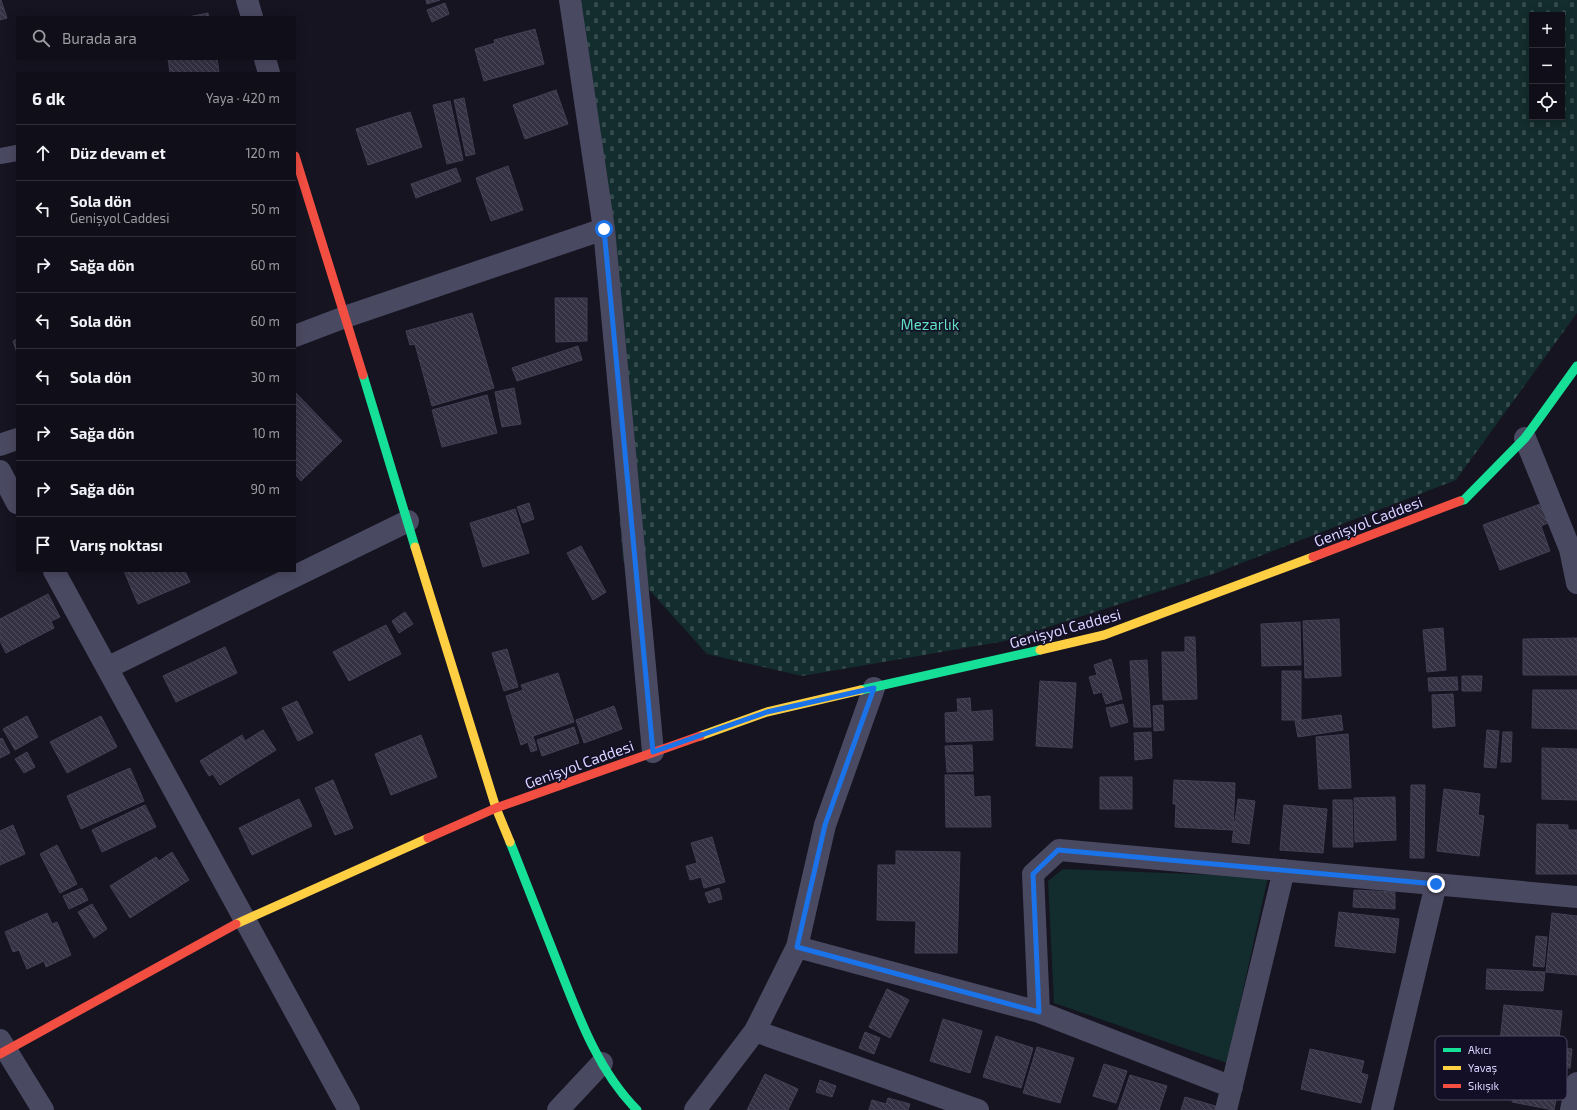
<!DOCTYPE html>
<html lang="tr">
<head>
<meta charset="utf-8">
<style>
  :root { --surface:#100f19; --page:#191822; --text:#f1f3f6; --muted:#9c9ca2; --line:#302f38 }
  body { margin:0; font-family:"Exo 2",sans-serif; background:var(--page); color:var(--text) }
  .controls { position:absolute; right:12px; top:12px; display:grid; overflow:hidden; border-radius:0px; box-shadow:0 2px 10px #0003 }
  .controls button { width:36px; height:36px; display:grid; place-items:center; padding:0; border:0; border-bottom:1px solid var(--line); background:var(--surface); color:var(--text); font:20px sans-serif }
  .stop { position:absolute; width:12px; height:12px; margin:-9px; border:3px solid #1a73e8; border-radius:50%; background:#fff }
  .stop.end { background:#1a73e8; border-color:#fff; box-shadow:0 1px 4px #0008 }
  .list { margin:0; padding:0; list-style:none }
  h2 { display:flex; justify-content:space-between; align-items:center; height:52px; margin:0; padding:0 16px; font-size:17px }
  h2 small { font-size:13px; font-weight:400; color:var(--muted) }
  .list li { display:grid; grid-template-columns:26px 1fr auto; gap:12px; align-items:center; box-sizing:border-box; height:56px; padding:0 16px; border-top:1px solid var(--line) }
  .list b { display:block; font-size:15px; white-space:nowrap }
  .list p { margin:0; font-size:13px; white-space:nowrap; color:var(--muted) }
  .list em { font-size:13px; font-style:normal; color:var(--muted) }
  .icon { flex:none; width:22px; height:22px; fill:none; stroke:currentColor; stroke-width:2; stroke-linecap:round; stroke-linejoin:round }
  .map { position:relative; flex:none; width:1577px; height:1110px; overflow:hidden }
  .search { position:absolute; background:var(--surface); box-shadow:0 2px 10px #0003; left:16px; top:16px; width:280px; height:44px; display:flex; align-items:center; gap:10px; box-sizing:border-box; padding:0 14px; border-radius:0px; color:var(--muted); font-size:15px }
  .panel { position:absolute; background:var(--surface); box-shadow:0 2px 10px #0003; left:16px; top:72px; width:280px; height:500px; border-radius:0px }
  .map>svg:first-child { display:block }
  .cemetery { fill:url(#cemetery-stones); fill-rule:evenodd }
  .park { fill:#132c2d }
  .building { fill:url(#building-back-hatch); stroke:#433f54 }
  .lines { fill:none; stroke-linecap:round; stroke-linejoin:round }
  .lane { stroke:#4a4962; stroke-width:16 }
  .street { stroke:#4a4962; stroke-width:22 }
  .fast { stroke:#16e098; stroke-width:9 }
  .slow { stroke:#ffcf43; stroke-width:9 }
  .jam { stroke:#f24e42; stroke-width:9 }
  .route { stroke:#1a73e8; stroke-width:5 }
  .labels { text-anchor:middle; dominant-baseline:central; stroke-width:3; stroke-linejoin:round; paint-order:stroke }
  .park-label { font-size:15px; fill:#5fe0c0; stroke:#130f26 }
  .street-label { font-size:15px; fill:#d9d4ff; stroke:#130f26 }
  .key { fill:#130f26; stroke:#4e4a67; stroke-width:1 }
  .key-label { font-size:11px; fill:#d9d4ff }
</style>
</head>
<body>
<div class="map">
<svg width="1577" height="1110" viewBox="0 0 1577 1110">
  <defs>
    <pattern id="cemetery-stones" width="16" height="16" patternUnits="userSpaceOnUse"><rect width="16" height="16" fill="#132c2d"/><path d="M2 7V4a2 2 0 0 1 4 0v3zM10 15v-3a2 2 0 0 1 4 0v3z" fill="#354a4c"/></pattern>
    <pattern id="building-back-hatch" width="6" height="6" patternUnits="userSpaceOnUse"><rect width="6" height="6" fill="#343243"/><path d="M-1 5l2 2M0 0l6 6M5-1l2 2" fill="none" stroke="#514f5f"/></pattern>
  </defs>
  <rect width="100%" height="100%" fill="#161421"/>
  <path class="cemetery" d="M 580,0 L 1577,0 L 1577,313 L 1456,480 L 1216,573 L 1005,641 L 802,676 L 707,654 L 623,561 ZM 1532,15 L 1562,15 L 1562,117 L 1532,117 Z"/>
  <path class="park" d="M 1063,869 L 1268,877 L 1227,1063 L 1054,1003 L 1048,881 Z"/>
  <path class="building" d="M 0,0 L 1,0 L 7,18 L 0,20 Z
    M 426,0 L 440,0 L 427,4 Z
    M 445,3 L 449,14 L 432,22 L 427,10 Z
    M 208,13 L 209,17 L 188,17 Z
    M 535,29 L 544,64 L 484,81 L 475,49 L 495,43 L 494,40 Z
    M 168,59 L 217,59 L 219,72 L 170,73 Z
    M 556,90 L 568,124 L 525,139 L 513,105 Z
    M 464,98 L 475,154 L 466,156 L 454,100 Z
    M 450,101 L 463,160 L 447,164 L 433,105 Z
    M 410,112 L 422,147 L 368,165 L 356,129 Z
    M 508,166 L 523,210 L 491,221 L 476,178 Z
    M 456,168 L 461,181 L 416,198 L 411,184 Z
    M 555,298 L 587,298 L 587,341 L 556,342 Z
    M 472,313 L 494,388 L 432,406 L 415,344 L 410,345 L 406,331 Z
    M 17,339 L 17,353 L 13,341 Z
    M 578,346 L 582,360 L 517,381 L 512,368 Z
    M 514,388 L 521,424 L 502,427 L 495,392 Z
    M 295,392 L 342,441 L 301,481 L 295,474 Z
    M 487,395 L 497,433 L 442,447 L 432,410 Z
    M 529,503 L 534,519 L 523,523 L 517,507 Z
    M 1543,503 L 1550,522 L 1541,526 L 1550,551 L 1500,570 L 1483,525 Z
    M 515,509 L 529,553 L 483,567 L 470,523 Z
    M 581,546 L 606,592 L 593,600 L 567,553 Z
    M 124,571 L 185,571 L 190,582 L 138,604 Z
    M 48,594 L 60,617 L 51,621 L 54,628 L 6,653 L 0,641 L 0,619 Z
    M 405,612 L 413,624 L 399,633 L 392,621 Z
    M 1339,619 L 1341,676 L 1305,678 L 1303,621 Z
    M 1300,622 L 1301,665 L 1262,666 L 1261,624 Z
    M 386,625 L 401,654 L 349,681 L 333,652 Z
    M 1443,628 L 1446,670 L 1427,672 L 1423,630 Z
    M 1185,637 L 1195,637 L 1197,699 L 1163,700 L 1162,652 L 1185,652 Z
    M 1577,638 L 1577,675 L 1523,675 L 1523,639 Z
    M 225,647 L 237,673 L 176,702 L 163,676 Z
    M 507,649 L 518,687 L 504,691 L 492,653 Z
    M 1111,659 L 1122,699 L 1106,704 L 1102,692 L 1094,694 L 1089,677 L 1097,675 L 1094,665 Z
    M 1147,660 L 1151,727 L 1134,727 L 1130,661 Z
    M 1282,671 L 1301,671 L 1301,720 L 1282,720 Z
    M 558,673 L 574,722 L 533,736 L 537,750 L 531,752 L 528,742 L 521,745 L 506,696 L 523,690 L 521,685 Z
    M 1462,676 L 1482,676 L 1481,691 L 1462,691 Z
    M 1457,677 L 1458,690 L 1429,691 L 1428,678 Z
    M 1040,681 L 1076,683 L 1072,748 L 1036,746 Z
    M 1533,690 L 1577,690 L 1577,729 L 1532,728 Z
    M 1453,694 L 1455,726 L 1433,728 L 1432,695 Z
    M 970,698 L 971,712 L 992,710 L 993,740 L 946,742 L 945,713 L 958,712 L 957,699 Z
    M 297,701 L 313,733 L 298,741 L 282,708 Z
    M 1123,704 L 1128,722 L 1111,727 L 1106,708 Z
    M 1163,705 L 1164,730 L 1154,731 L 1153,706 Z
    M 614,706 L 622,729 L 584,743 L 576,720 Z
    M 1341,715 L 1343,730 L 1298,737 L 1295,721 Z
    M 27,716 L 38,737 L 15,750 L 3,729 Z
    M 101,716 L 117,747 L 67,773 L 50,742 Z
    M 574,727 L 579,743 L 542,756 L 537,740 Z
    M 263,730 L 276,750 L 220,785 L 213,774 L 209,776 L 200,761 L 242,735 L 245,741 Z
    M 1487,730 L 1499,731 L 1496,768 L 1484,767 Z
    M 1151,732 L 1152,758 L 1135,760 L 1134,733 Z
    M 1503,732 L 1512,732 L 1511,762 L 1501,762 Z
    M 1348,734 L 1351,788 L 1319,789 L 1316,737 Z
    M 421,735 L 437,777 L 391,795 L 375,754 Z
    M 2,738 L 10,753 L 0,758 L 0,739 Z
    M 972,745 L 973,771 L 947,772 L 945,746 Z
    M 1542,748 L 1577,749 L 1577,800 L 1542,799 Z
    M 27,752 L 35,767 L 24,773 L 15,759 Z
    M 130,768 L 144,801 L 81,829 L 67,796 Z
    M 945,775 L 973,775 L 974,797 L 990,796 L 991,827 L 946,827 Z
    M 1100,777 L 1132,777 L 1132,809 L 1100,809 Z
    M 333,780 L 353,828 L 335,835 L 315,788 Z
    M 1174,780 L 1235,783 L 1233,830 L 1175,827 L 1176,804 L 1173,804 Z
    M 1411,785 L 1425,785 L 1424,858 L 1410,858 Z
    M 1444,789 L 1480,794 L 1478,815 L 1484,816 L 1479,856 L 1437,851 Z
    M 1395,797 L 1396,840 L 1355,842 L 1354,798 Z
    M 299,799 L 312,826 L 252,855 L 239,828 Z
    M 1238,799 L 1255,801 L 1249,844 L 1232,842 Z
    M 1333,800 L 1352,800 L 1353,847 L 1333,847 Z
    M 145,805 L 156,827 L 102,852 L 92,830 Z
    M 1284,805 L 1327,809 L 1323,853 L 1280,850 Z
    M 1537,824 L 1568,825 L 1568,830 L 1577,830 L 1577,874 L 1536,874 Z
    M 13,825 L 25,854 L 0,865 L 0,831 Z
    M 712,837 L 725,882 L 704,888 L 701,877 L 690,880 L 686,866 L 697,863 L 691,843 Z
    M 57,845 L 77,884 L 60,893 L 40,854 Z
    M 896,851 L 960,852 L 957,953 L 915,953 L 916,921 L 877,920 L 878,865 L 896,865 Z
    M 172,852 L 189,880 L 130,918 L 110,886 L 156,857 L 159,861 Z
    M 82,888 L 88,900 L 69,909 L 63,896 Z
    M 719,888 L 722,899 L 709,903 L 705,893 Z
    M 1354,890 L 1395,892 L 1395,909 L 1353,907 Z
    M 92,904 L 107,929 L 94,938 L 78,912 Z
    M 1339,912 L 1399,919 L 1395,953 L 1335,946 Z
    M 47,913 L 52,924 L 57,922 L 71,955 L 46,967 L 44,961 L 27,969 L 19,950 L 13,952 L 5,932 Z
    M 1552,913 L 1577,916 L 1577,975 L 1546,972 Z
    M 1536,936 L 1547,937 L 1544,967 L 1533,966 Z
    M 1487,969 L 1545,972 L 1543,991 L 1486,989 Z
    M 887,989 L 909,1000 L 890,1038 L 869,1027 Z
    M 1504,1005 L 1562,1011 L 1558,1047 L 1500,1041 Z
    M 943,1019 L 982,1031 L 970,1073 L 930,1061 Z
    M 865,1032 L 880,1038 L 874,1054 L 859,1048 Z
    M 996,1036 L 1033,1048 L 1021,1088 L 983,1077 Z
    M 1037,1047 L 1074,1058 L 1060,1103 L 1023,1093 Z
    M 1562,1048 L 1572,1049 L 1570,1068 L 1560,1067 Z
    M 1310,1049 L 1364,1061 L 1361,1073 L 1368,1075 L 1361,1103 L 1301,1089 Z
    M 1521,1063 L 1556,1071 L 1553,1084 L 1559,1085 L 1554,1110 L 1512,1102 Z
    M 1104,1064 L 1127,1071 L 1116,1103 L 1093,1096 Z
    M 765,1074 L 798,1089 L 788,1110 L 747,1110 Z
    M 1130,1075 L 1167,1086 L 1159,1110 L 1118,1110 Z
    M 820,1080 L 836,1086 L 832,1097 L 816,1092 Z
    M 1185,1097 L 1222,1108 L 1221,1110 L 1181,1110 Z
    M 888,1098 L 910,1104 L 908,1110 L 869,1110 L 872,1100 L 886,1104 Z"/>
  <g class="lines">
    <path class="lane" d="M 0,156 L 17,153"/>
    <path class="street" d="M 247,0 L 252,17
      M 570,0 L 604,229 L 653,752
      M 265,59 L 269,73
      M 295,336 L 345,317 L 604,229
      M 1525,438 L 1570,549 L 1577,583
      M 0,445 L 17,439
      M 0,471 L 17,503
      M 54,571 L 349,1110
      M 107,668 L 408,521
      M 797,947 L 1039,1012 L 1232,1087
      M 1039,1012 L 1033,874 L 1059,850 L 1577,897
      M 755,1031 L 978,1110
      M 0,1040 L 43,1110
      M 558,1110 L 602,1063
      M 695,1110 L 755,1031 L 797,947 L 825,825 L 874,688
      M 1226,1110 L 1284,870
      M 1382,1110 L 1436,884
      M 1571,1110 L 1577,1083"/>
    <path class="fast" d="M 363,375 L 415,547
      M 1460,501 L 1464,500 L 1525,438 L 1577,366
      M 861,690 L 1040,650
      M 510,842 C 526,883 542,923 558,964 C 578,1015 598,1071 637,1110"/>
    <path class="slow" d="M 415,547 L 496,808 L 510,842
      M 1040,650 L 1104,635 L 1313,557
      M 700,736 L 767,712 L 861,690
      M 236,924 L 428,838"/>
    <path class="jam" d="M 295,156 L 363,375
      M 1313,557 L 1460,501
      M 428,838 L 496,808 L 700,736
      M 0,1054 L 236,924"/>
  </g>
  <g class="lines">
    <path class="route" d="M 604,229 L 653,752 L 767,712 L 874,688 L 825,825 L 797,947 L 1039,1012 L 1033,874 L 1058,850 L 1436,884"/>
  </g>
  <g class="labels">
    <g class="park-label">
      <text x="930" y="324">Mezarlık</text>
    </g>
    <g class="street-label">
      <text transform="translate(1368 521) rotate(-21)">Genişyol Caddesi</text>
      <text transform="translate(1065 628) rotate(-15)">Genişyol Caddesi</text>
      <text transform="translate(579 764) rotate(-20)">Genişyol Caddesi</text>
    </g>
  </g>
  <rect x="1435" y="1036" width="132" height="64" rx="6" class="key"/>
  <rect x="1443" y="1048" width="18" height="4" fill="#16e098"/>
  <rect x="1443" y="1066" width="18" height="4" fill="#ffcf43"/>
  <rect x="1443" y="1084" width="18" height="4" fill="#f24e42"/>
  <g class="key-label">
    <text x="1468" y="1054">Akıcı</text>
    <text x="1468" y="1072">Yavaş</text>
    <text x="1468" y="1090">Sıkışık</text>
  </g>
</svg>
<div class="controls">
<button>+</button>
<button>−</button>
<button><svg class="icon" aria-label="locate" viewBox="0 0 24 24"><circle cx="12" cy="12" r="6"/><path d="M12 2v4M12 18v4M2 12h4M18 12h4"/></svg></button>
</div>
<div class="stop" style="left:604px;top:229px"></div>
<div class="stop end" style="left:1436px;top:884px"></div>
<div class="search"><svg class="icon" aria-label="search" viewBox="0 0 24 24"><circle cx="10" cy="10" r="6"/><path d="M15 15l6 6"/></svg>Burada ara</div>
<section class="panel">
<h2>6 dk<small>Yaya · 420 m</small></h2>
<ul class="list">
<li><svg class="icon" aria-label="ahead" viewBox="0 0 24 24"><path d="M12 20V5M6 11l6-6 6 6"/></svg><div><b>Düz devam et</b></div><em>120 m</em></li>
<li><svg class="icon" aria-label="left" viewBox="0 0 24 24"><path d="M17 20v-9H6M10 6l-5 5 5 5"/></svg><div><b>Sola dön</b><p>Genişyol Caddesi</p></div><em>50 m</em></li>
<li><svg class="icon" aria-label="right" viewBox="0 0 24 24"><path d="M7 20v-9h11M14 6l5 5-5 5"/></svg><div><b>Sağa dön</b></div><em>60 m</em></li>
<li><svg class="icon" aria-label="left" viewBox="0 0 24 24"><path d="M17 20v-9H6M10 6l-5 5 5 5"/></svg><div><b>Sola dön</b></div><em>60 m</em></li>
<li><svg class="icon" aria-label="left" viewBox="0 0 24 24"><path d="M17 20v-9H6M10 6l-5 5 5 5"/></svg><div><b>Sola dön</b></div><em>30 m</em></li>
<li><svg class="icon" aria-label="right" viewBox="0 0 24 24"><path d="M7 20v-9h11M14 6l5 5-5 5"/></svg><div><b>Sağa dön</b></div><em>10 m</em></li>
<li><svg class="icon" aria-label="right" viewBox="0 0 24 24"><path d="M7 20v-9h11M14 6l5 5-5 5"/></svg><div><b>Sağa dön</b></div><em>90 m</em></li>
<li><svg class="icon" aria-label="arrive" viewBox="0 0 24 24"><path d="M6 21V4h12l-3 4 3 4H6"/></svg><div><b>Varış noktası</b></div></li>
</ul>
</section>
</div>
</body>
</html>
